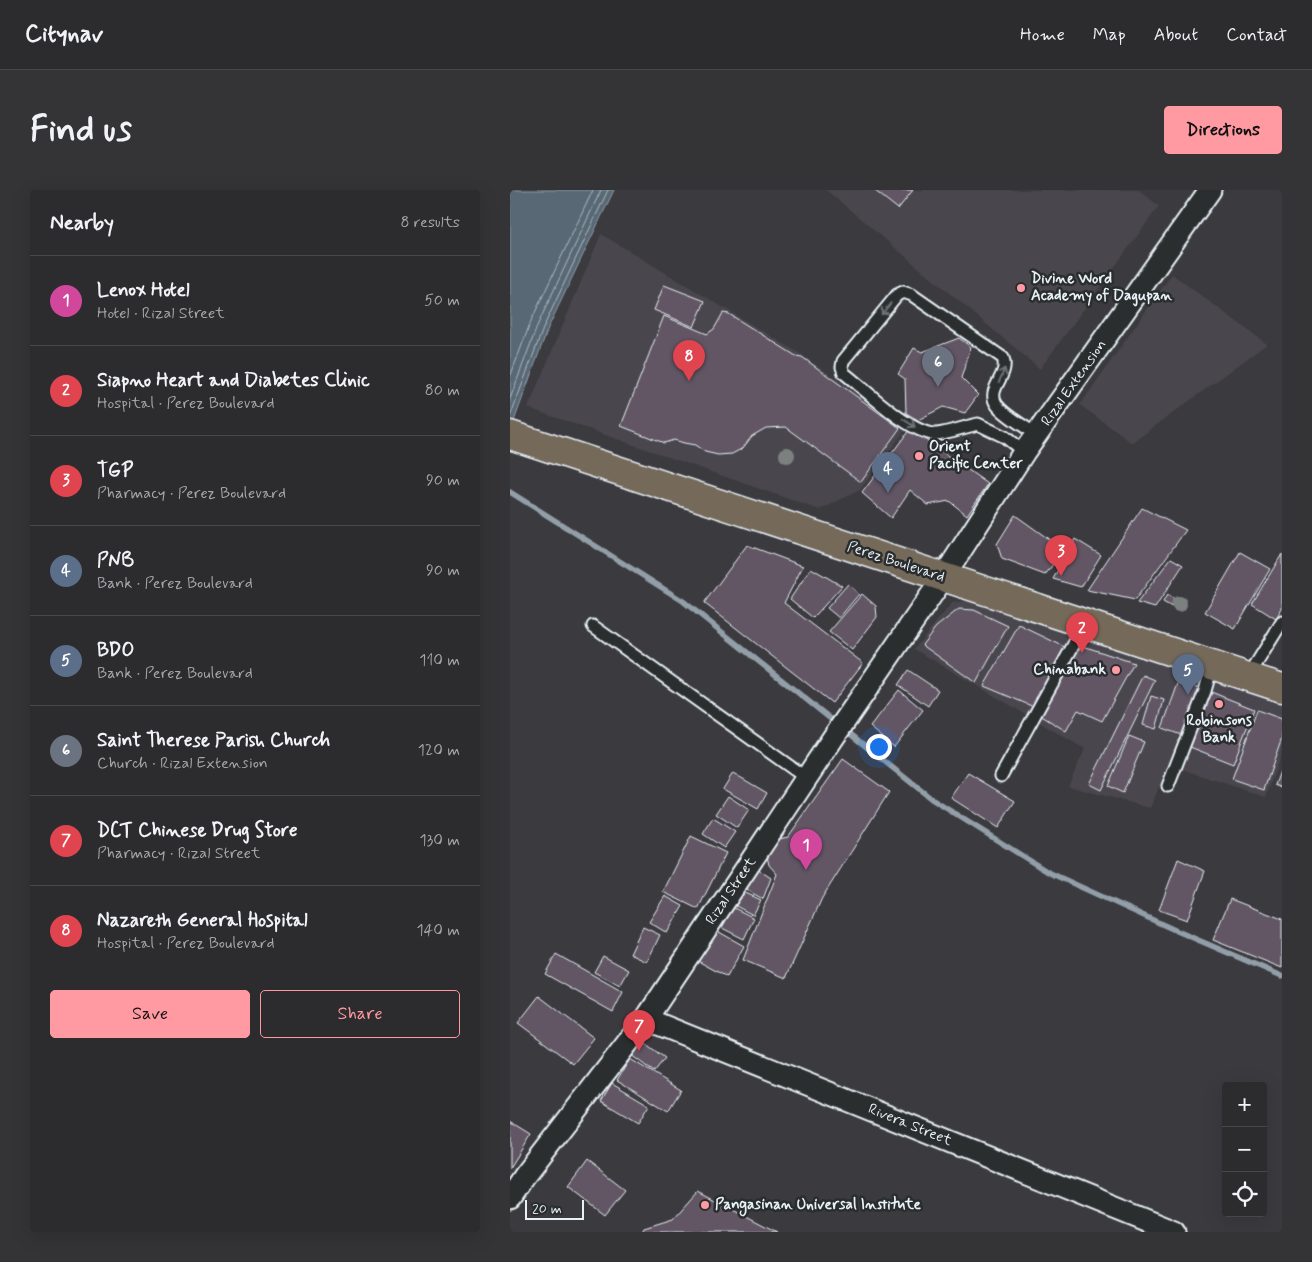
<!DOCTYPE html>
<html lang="en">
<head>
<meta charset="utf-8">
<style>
  :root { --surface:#2c2c2e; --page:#343436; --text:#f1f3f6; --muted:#a6a7aa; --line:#48484a; --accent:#ff9aa2 }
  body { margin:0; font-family:Mynerve,sans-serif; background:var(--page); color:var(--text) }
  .controls { position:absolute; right:15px; bottom:15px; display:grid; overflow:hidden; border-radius:5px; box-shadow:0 5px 20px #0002 }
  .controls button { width:45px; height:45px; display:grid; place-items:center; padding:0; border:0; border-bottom:1px solid var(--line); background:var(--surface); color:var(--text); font:25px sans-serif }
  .scale { position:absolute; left:15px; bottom:12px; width:59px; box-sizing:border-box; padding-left:5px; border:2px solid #e8f1f8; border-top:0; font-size:14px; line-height:18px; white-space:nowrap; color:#e8f1f8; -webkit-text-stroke:4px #2a2d2e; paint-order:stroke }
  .you { position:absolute; left:368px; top:556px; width:18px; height:18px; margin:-12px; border:4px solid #fff; border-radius:50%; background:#1a73e8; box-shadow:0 0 0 8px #1a73e833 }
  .badge { display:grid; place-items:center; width:32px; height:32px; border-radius:50%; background:var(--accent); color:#fff; font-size:16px; font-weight:700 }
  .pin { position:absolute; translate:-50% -41px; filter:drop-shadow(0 1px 2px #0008) }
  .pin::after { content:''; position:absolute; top:26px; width:18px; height:15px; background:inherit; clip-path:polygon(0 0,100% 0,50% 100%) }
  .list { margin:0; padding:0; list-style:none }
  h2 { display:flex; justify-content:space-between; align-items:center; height:65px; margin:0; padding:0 20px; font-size:21px }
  h2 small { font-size:16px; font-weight:400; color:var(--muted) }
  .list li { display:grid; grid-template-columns:32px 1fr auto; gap:15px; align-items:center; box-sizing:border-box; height:90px; padding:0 20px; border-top:1px solid var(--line) }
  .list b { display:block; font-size:19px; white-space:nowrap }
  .list p { margin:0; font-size:16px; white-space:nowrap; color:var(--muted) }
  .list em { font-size:16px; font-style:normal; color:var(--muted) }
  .actions { display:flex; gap:10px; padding:15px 20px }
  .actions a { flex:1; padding:11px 0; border:1px solid var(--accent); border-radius:5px; text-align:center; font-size:18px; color:var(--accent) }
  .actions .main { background:var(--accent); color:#111 }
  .icon { flex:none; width:28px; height:28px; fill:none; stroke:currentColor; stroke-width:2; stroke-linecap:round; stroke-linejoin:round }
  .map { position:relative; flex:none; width:772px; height:1042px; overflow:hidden; border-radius:5px }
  header { display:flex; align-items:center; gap:30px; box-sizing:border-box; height:70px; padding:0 25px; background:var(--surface); border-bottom:1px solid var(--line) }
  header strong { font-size:24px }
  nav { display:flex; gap:28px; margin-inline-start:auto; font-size:18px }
  .intro { display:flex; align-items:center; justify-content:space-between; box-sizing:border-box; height:120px; padding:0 30px }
  h1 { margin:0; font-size:35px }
  .button { padding:12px 22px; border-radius:5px; background:var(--accent); color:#111; font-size:18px; font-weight:700 }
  main { display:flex; gap:30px; padding:0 30px }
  aside { flex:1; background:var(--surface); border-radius:5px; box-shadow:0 5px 20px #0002 }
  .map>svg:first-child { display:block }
  .built { fill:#4a464d }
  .water { fill:#586875; stroke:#929fa9 }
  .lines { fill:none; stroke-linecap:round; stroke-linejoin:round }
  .shore { stroke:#aebac4; stroke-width:1 }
  .stream { stroke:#929fa9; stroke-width:5.5 }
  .building { fill:#625765; stroke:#e8f1f8 }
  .lane-casing { stroke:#e8f1f8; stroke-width:15 }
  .street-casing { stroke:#e8f1f8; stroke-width:25 }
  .primary-casing { stroke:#e8f1f8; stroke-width:31 }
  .lane { stroke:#2a2d2e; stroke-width:11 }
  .street { stroke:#2a2d2e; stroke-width:21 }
  .primary { stroke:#746a5a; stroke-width:28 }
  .tree { fill:#7b8180 }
  .oneway { stroke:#6c7275 }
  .poi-dot { fill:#ff9aa2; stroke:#2a2d2e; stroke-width:2 }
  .labels { text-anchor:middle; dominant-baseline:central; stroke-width:5; stroke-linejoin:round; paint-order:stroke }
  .poi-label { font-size:15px; font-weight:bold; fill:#e8f1f8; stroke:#2a2d2e; text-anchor:start }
  .street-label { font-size:15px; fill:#e8f1f8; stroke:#2a2d2e }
</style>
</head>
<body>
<header>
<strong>Citynav</strong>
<nav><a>Home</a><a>Map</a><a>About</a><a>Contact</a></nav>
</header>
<div class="intro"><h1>Find us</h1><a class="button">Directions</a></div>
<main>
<aside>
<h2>Nearby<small>8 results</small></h2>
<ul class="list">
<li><span class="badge" style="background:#d1479c">1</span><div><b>Lenox Hotel</b><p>Hotel · Rizal Street</p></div><em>50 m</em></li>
<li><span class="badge" style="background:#e0444e">2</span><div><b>Siapno Heart and Diabetes Clinic</b><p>Hospital · Perez Boulevard</p></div><em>80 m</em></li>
<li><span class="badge" style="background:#e0444e">3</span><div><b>TGP</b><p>Pharmacy · Perez Boulevard</p></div><em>90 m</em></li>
<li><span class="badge" style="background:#5c6f8a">4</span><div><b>PNB</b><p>Bank · Perez Boulevard</p></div><em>90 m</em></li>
<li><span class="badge" style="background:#5c6f8a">5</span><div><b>BDO</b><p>Bank · Perez Boulevard</p></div><em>110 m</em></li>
<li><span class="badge" style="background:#6b7280">6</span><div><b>Saint Therese Parish Church</b><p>Church · Rizal Extension</p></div><em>120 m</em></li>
<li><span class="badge" style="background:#e0444e">7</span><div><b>DCT Chinese Drug Store</b><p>Pharmacy · Rizal Street</p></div><em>130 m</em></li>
<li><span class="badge" style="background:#e0444e">8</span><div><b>Nazareth General Hospital</b><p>Hospital · Perez Boulevard</p></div><em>140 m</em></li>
</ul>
<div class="actions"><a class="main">Save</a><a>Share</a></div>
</aside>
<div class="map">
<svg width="772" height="1042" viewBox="0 0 772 1042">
  <rect width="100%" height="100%" fill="#3b3a3e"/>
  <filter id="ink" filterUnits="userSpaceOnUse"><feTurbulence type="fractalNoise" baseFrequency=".02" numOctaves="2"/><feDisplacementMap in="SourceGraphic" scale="10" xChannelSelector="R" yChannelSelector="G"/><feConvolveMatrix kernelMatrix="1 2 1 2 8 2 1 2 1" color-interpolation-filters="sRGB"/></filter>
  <g filter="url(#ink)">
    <path class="built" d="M 316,0 L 629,0 L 649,16 L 530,179 Z
      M 91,44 L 289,163 L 397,238 L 350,300 L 310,320 L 18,218 Z
      M 662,84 L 757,154 L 622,253 L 570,215 Z
      M 468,409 L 772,513 L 772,561 L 756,607 L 659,575 L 640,618 L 558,596 L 575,559 L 404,459 L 442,413 Z"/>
    <path class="water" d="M 0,0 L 104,0 L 38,138 L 0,242 Z"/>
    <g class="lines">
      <path class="shore" d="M 0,187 L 21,131 L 83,0
        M 0,209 L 28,134 L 91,0
        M 0,227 L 34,136 L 98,0"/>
      <path class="stream" d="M 0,302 L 173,411 L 327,534
        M 334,539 L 423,610 L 538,682 L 667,741 L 772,786"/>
    </g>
    <path class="building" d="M 364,0 L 403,0 L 388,19 Z
      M 154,95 L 195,111 L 184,137 L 144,120 Z
      M 213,123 L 219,124 L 286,166 L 292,167 L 390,238 L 351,292 L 276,237 L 256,238 L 242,246 L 233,258 L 222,264 L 208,265 L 195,262 L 185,255 L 174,253 L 164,250 L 154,253 L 111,236 L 154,126 L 197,144 L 204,139 Z
      M 449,148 L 461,157 L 451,188 L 468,205 L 455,223 L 433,217 L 408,230 L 396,223 L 395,189 L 388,184 L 404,158 L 412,162 Z
      M 400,239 L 478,294 L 457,325 L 439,311 L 418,315 L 400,300 L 381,328 L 352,303 Z
      M 632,318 L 676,340 L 625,410 L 577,400 Z
      M 505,325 L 554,360 L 535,385 L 492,369 L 487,354 Z
      M 565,349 L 591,365 L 571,397 L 543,389 Z
      M 237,355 L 293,376 L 274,413 L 353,473 L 322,513 L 194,413 Z
      M 730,362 L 760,379 L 725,439 L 695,422 Z
      M 772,364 L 772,419 L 766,429 L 742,414 Z
      M 661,368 L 673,375 L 645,418 L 627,413 Z
      M 301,378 L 332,396 L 303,428 L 280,409 Z
      M 338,394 L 349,404 L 329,428 L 317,418 Z
      M 352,404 L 366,416 L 367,427 L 342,460 L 319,442 Z
      M 657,405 L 667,410 L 662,417 L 653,412 Z
      M 449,419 L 464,420 L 498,436 L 466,493 L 412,455 L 426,437 Z
      M 509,435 L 557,458 L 524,517 L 474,496 Z
      M 567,454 L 624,473 L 592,531 L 568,520 L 556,541 L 530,525 Z
      M 398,480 L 428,500 L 418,516 L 388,495 Z
      M 633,485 L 645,490 L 591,600 L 579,594 Z
      M 669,491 L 690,498 L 674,546 L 652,538 Z
      M 389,500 L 413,520 L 384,557 L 360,537 Z
      M 701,502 L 744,519 L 723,574 L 680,557 Z
      M 641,506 L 654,510 L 646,539 L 633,535 Z
      M 747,520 L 772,529 L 772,548 L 754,600 L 722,589 Z
      M 619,546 L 634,552 L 613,603 L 598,596 Z
      M 333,569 L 379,602 L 312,708 L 276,788 L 233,770 L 267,684 L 259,675 L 257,666 L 261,658 L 269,649 L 278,647 Z
      M 772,576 L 772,598 L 765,595 Z
      M 223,583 L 257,603 L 248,619 L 213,599 Z
      M 458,583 L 505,611 L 488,638 L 441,608 Z
      M 218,606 L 239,620 L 227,638 L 206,624 Z
      M 203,628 L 225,642 L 214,658 L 193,644 Z
      M 181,646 L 216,663 L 188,719 L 153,702 Z
      M 668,669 L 695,681 L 677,730 L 649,720 Z
      M 247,679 L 261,688 L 253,709 L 233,698 Z
      M 231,701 L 251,710 L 243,725 L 224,715 Z
      M 155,706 L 173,716 L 157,743 L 139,732 Z
      M 720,709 L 772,729 L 772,778 L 703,750 Z
      M 222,717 L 244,728 L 234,749 L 212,738 Z
      M 133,737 L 150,745 L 137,772 L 120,764 Z
      M 202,738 L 234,756 L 217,787 L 186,770 Z
      M 46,764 L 113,802 L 103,822 L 35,784 Z
      M 93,766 L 119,780 L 110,796 L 84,782 Z
      M 29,806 L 84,848 L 63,874 L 8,833 Z
      M 132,851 L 155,868 L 144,882 L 121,865 Z
      M 120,869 L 171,900 L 158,921 L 107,890 Z
      M 102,893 L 139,915 L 128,933 L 91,911 Z
      M 0,931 L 21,944 L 0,978 Z
      M 77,971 L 115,1000 L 95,1025 L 58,997 Z
      M 188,1001 L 267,1042 L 132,1042 L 134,1038 L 163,1029 Z"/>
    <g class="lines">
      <defs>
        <path id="lane" d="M 514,262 L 495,247 L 468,234 C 458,236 431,245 423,244 C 396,240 356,200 334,183 L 332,177 L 333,171 L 387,105 L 393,102 L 402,105 L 493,168 C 500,186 475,199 487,215 C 495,226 516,237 527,245
          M 83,436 L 296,588
          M 738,487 L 772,432
          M 491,586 L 575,434
          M 658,596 L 695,501 L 702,476"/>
        <path id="street" d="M 136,829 L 664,1042
          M 0,1008 L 14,987 L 136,829 L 323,548 L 433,388 L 514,262 L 700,0"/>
        <path id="primary" d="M 0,245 L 772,498"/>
      </defs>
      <use href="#lane" class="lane-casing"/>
      <use href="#street" class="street-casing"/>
      <use href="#primary" class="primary-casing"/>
      <use href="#lane" class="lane"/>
      <use href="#street" class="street"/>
      <use href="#primary" class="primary"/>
    </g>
    <g class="tree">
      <circle cx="277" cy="265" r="8"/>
      <circle cx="669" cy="414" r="8"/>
    </g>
    <defs><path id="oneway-shaft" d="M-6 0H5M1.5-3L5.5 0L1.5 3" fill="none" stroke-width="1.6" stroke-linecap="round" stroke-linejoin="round" transform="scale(1.25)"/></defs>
    <g class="oneway">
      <use href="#oneway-shaft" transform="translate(376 119) rotate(129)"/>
      <use href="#oneway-shaft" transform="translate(492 185) rotate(-67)"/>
      <use href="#oneway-shaft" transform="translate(399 233) rotate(33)"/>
    </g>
  </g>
  <g class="poi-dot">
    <circle cx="511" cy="98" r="5"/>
    <circle cx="409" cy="266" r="5"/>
    <circle cx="606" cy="480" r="5"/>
    <circle cx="709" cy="514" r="5"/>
    <circle cx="195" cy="1015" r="5"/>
  </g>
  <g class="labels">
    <g class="poi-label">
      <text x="521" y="89">Divine Word<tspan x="521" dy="17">Academy of Dagupan</tspan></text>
      <text x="419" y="257">Orient<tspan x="419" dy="17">Pacific Center</tspan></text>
      <text x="596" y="480" text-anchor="end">Chinabank</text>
      <text x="709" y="531" text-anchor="middle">Robinsons<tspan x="709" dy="17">Bank</tspan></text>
      <text x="205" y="1015">Pangasinan Universal Institute</text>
    </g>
    <g class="street-label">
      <text transform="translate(564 193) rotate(-55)">Rizal Extension</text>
      <text transform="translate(386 372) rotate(18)">Perez Boulevard</text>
      <text transform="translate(221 701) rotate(-56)">Rizal Street</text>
      <text transform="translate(400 935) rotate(22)">Rivera Street</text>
    </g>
  </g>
</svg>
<div class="controls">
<button>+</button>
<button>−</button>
<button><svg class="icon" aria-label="locate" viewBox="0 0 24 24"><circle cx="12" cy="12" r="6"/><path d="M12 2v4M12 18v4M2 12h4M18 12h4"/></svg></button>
</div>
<div class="scale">20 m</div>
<div class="you"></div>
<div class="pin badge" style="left:296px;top:680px;background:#d1479c">1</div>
<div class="pin badge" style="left:572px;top:463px;background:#e0444e">2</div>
<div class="pin badge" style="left:551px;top:386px;background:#e0444e">3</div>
<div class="pin badge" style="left:378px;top:303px;background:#5c6f8a">4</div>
<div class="pin badge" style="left:678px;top:505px;background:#5c6f8a">5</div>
<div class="pin badge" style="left:428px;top:197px;background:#6b7280">6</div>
<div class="pin badge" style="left:129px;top:861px;background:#e0444e">7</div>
<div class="pin badge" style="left:179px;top:191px;background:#e0444e">8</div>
</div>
</main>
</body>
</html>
